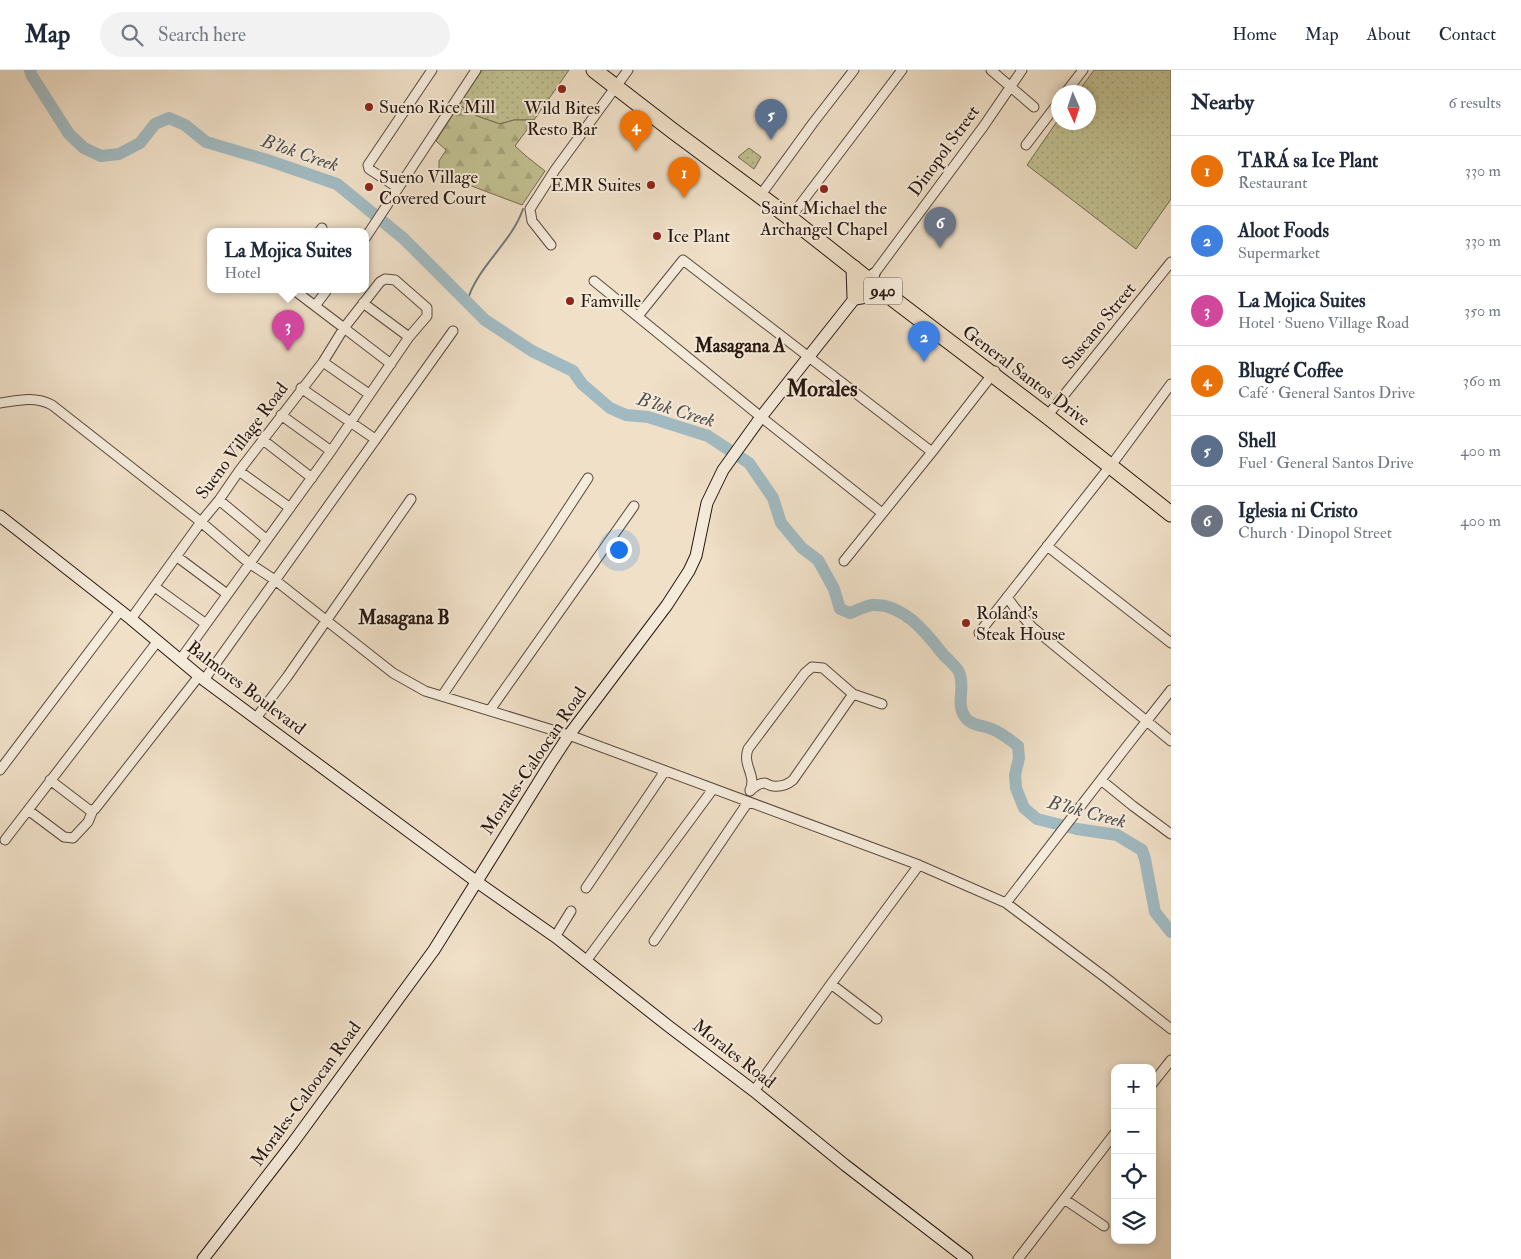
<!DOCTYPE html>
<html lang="en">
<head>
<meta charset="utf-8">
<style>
  :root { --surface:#fff; --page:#f2f2f3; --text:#1f2937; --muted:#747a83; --line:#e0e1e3; --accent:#8f2418 }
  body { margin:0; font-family:"IM FELL Double Pica",serif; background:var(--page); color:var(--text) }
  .controls { position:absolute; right:15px; bottom:15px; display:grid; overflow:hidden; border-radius:10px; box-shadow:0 2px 8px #0003 }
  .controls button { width:45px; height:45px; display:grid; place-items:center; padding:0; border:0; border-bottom:1px solid var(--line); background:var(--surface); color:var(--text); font:25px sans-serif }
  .compass { position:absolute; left:1051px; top:15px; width:45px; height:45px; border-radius:50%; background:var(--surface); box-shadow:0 2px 8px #0003; rotate:177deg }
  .you { position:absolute; left:618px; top:479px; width:18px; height:18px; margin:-12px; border:4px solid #fff; border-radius:50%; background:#1a73e8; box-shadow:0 0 0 8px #1a73e833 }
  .badge { display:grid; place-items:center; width:32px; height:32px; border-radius:50%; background:var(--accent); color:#fff; font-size:16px; font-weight:700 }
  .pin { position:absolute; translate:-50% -41px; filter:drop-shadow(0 1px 2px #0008) }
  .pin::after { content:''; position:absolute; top:26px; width:18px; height:15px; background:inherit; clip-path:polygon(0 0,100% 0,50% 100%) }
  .popup { position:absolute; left:207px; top:158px; width:162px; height:65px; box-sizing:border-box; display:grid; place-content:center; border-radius:10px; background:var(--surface); filter:drop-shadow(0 1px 4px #0005); font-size:16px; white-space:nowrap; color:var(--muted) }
  .popup b { font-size:19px; color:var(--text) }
  .popup::after { content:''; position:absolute; left:50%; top:100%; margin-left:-10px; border:10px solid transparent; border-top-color:var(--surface) }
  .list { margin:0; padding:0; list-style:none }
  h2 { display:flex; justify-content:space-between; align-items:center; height:65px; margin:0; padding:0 20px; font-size:21px }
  h2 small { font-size:16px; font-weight:400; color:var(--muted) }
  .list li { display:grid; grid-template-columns:32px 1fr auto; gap:15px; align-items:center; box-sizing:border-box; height:70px; padding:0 20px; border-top:1px solid var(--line) }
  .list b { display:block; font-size:19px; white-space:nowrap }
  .list p { margin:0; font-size:16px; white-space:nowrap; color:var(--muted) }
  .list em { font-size:16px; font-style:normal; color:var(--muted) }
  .icon { flex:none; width:28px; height:28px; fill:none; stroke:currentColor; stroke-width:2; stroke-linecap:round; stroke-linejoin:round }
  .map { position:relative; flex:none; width:1171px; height:1189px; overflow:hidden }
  header { display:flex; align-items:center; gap:30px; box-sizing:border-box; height:70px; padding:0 25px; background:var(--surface); border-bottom:1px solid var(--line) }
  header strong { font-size:24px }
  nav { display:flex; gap:28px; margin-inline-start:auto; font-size:18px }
  .search { width:350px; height:45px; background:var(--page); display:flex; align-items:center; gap:12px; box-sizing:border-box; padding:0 18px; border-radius:28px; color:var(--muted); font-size:19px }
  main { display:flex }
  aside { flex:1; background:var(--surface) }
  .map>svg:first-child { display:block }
  .grass { fill:url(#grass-dots); stroke:#746c50 }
  .forest { fill:url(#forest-firs); stroke:#746c50 }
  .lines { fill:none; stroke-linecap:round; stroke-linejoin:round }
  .stream { stroke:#71797a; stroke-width:2 }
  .river { stroke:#a1bac1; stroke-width:12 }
  .street-casing { stroke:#5a493e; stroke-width:11 }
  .secondary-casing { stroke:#281710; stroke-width:13 }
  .highway-casing { stroke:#281710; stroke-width:17 }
  .street { stroke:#f5ebdb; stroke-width:9 }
  .secondary { stroke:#f5ebdb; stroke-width:11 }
  .highway { stroke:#f0e0c8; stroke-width:15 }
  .poi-dot { fill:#8f2418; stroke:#f5ebdb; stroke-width:2 }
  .labels { text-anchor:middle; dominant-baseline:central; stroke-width:4; stroke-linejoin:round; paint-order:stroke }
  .shield { fill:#f5ebdb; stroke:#66574d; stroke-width:1 }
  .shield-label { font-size:16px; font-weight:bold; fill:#281710 }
  .poi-label { font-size:18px; fill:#281710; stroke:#f5ebdb; text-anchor:start }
  .street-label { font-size:18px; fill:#281710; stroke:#f5ebdb }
  .water-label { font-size:19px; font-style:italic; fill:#52504e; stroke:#f5ebdb }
  .neighbourhood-label { font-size:19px; font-weight:bold; fill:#281710; stroke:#f5ebdb }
  .district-label { font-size:22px; font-weight:bold; fill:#281710; stroke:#f5ebdb }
</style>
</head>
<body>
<header>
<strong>Map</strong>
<div class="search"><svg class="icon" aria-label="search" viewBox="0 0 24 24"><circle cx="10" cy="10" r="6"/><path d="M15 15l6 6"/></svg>Search here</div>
<nav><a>Home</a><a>Map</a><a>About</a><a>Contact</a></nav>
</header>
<main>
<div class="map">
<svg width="1171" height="1189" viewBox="0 0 1171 1189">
  <defs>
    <pattern id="grass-dots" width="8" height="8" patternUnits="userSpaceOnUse" patternTransform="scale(1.25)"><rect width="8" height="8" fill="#c1c091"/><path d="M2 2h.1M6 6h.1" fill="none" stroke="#a6a47c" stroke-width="1.8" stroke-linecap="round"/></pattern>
    <pattern id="forest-firs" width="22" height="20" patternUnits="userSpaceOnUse" patternTransform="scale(1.25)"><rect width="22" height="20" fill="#c1c091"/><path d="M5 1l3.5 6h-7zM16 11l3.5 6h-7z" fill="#a6a47c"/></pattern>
  </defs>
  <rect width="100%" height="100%" fill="#f0e0c8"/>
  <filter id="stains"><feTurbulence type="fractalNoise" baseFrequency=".004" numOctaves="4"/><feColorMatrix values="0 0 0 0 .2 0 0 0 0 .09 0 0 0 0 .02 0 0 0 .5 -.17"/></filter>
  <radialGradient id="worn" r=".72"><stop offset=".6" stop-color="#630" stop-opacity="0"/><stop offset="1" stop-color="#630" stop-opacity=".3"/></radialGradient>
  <path class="grass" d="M 482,0 L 569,0 L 534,50 L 514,50 L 500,54 L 477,46 L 459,35 Z
    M 1094,0 L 1171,0 L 1171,129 L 1136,179 L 1027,95 L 1058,50 L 1058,52 L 1088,52 L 1088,22 L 1078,22 Z
    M 749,78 L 761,87 L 754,99 L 738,87 Z"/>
  <path class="forest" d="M 459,35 L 477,46 L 500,54 L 514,50 L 534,50 L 515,76 L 526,86 L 545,101 L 522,135 L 461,112 L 450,109 L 439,101 L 439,91 L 446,80 L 436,71 Z"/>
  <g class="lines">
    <path class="stream" d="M 467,232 C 477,196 511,174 523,139"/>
    <path class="river" d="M 30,0 L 32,6 L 69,64 L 84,78 L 101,86 L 119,84 L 140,73 L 155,54 L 169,48 L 185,55 L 206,72 L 267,90 L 337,114 L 403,168 L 485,250 L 532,281 L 573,301 L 582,314 L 610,338 L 626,345 L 648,347 L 708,366 L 749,393 L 773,428 L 781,453 L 802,478 L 818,490 L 834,519 L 840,539 L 850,543 C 856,541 865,536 872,535 C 902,533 925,561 942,583 C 946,588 957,597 959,602 C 966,619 955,632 965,647 C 971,656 983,655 992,659 C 1002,663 1009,669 1018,676 L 1019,688 L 1015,705 L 1016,718 L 1024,738 L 1037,749 L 1077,759 L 1117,765 L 1142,780 L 1145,789 L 1155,842 L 1171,862"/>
    <defs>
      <path id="street" d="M 991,0 L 1034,37
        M 1066,22 L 1083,0
        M 1026,75 L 1058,33
        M 398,118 L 369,99 L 368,95 L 432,0
        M 765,119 L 813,53 L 854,0
        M 790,148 L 902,0
        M 319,162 L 322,158
        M 366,167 L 476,0
        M 551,175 L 532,151 L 530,139 L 555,100 L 628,0
        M 874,204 L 983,57 L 1022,0
        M 594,211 L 761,347 L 882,443
        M 363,233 L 409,267
        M 315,236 L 327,220
        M 638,246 L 683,190 L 932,382
        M 323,292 L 369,324
        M 301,318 L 375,369
        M 0,333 C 19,330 35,326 52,335 L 201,452 L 249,493 L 275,510 L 393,603 L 425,621 L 569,665 L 919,795 L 1006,833 L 1106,908 L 1171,959
        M 1052,340 L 1171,192
        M 281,345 L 331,381
        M 263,370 L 312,408
        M 239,401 L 290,438
        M 219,430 L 266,469
        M 1047,476 L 1171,573
        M 176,486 L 227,524
        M 844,491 L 932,382 L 995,301
        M 155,517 L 206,554
        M 1007,527 L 1015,538 L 1032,557 L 1171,671
        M 131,549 L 201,452 L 219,430 L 239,401 L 323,292 L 344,258 L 294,220
        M 979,563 L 1115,390 L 1171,314
        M 180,590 L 331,381 L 409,267 L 427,246 L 427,238 L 395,210 L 385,209 L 380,212 L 344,258 L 391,294
        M 204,610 L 453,261
        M 442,626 L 548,469 L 588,408
        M 490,640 L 634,436
        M 256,648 L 287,607 L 411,429
        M 0,700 L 120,541
        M 50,710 L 88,739 L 91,740 L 95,739 L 199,606
        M 1101,710 L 1133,736 L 1171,764
        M 750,720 C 757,705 742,696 748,679 L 805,603 L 812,597 L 823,598 L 853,624 L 882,634
        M 750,721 C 754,717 759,713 765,713 C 768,714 770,716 773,716 C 781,717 787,715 793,710 L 853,624
        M 28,740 L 64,767 L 73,768 L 88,752 L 93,740
        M 5,770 L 157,572
        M 586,818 L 665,701
        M 1006,833 L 1127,676 L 1171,620
        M 555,867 L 571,841
        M 654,871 L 748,732
        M 586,891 L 713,719
        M 831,914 L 877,949
        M 1152,1014 L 1171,990
        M 754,1021 L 831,914 L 919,795
        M 1064,1129 L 1104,1156
        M 1018,1189 L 1115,1063"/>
      <path id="secondary" d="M 0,446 L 131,549 L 204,610 L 477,812 L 557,868 L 667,955 L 754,1021 L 845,1095 L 967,1189
        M 203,1189 L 292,1074 L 434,880 L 550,694 L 569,665 L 667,535 L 689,501 L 696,486 L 707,433 L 723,400 L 761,347 L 874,204"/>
      <path id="highway" d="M 594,0 L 673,61 L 790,148 L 880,219 L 1047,346 L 1171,444
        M 854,198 L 855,227 L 884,222"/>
    </defs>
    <use href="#street" class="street-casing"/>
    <use href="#secondary" class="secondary-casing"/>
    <use href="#highway" class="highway-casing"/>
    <use href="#street" class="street"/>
    <use href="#secondary" class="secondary"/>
    <use href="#highway" class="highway"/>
  </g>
  <g class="poi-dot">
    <circle cx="562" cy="19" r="5"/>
    <circle cx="369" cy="37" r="5"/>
    <circle cx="651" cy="115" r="5"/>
    <circle cx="369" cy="117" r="5"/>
    <circle cx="824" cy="119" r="5"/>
    <circle cx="657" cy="166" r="5"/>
    <circle cx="570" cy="231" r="5"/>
    <circle cx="966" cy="553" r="5"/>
  </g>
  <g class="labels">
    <rect class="shield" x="864" y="207.5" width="38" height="27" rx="4"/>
    <g class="shield-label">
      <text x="883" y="221">940</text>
    </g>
    <g class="poi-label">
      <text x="379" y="37">Sueno Rice Mill</text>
      <text x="562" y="38" text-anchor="middle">Wild Bites<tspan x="562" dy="21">Resto Bar</tspan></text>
      <text x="379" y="107">Sueno Village<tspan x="379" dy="21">Covered Court</tspan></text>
      <text x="641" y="115" text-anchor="end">EMR Suites</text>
      <text x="824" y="138" text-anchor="middle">Saint Michael the<tspan x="824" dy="21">Archangel Chapel</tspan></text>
      <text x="667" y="166">Ice Plant</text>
      <text x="580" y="231">Famville</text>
      <text x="976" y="543">Roland's<tspan x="976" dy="21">Steak House</tspan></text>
    </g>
    <g class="street-label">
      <text transform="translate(944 81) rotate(-54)">Dinopol Street</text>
      <text transform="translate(1099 256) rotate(-51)">Suscano Street</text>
      <text transform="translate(1026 306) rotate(37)">General Santos Drive</text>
      <text transform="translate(242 371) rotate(-53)">Sueno Village Road</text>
      <text transform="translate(246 618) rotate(37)">Balmores Boulevard</text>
      <text transform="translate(534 691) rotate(-56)">Morales-Caloocan Road</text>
      <text transform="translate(734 984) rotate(38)">Morales Road</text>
      <text transform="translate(306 1024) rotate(-54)">Morales-Caloocan Road</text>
    </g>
    <g class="water-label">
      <text transform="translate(300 83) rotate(19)">B'lok Creek</text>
      <text transform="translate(676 340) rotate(17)">B'lok Creek</text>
      <text transform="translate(1087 742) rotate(15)">B'lok Creek</text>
    </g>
    <g class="neighbourhood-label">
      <text x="740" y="276">Masagana A</text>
      <text x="404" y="548">Masagana B</text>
    </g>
    <g class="district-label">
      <text x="822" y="319">Morales</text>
    </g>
  </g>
  <rect width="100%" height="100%" filter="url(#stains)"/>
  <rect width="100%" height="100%" fill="url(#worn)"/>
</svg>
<div class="controls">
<button>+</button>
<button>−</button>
<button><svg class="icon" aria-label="locate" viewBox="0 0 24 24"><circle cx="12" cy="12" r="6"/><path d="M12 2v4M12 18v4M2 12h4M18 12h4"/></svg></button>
<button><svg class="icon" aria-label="layers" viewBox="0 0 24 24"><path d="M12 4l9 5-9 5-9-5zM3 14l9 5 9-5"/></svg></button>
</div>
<svg class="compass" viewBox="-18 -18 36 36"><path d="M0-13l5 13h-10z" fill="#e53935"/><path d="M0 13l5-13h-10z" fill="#747a83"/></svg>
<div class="you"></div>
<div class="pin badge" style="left:684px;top:128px;background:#e8710a">1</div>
<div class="pin badge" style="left:924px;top:292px;background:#3f7fe0">2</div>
<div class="pin badge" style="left:288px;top:281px;background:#d1479c">3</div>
<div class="popup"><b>La Mojica Suites</b>Hotel</div>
<div class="pin badge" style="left:636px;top:81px;background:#e8710a">4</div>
<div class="pin badge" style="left:771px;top:70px;background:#5c6f8a">5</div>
<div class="pin badge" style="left:940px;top:178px;background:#6b7280">6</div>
</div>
<aside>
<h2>Nearby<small>6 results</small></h2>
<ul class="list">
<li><span class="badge" style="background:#e8710a">1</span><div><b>TARÁ sa Ice Plant</b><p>Restaurant</p></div><em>330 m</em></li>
<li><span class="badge" style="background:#3f7fe0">2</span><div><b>Aloot Foods</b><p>Supermarket</p></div><em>330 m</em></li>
<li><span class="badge" style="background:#d1479c">3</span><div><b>La Mojica Suites</b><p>Hotel · Sueno Village Road</p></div><em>350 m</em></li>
<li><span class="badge" style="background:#e8710a">4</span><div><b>Blugré Coffee</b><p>Café · General Santos Drive</p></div><em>360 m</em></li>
<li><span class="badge" style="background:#5c6f8a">5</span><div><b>Shell</b><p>Fuel · General Santos Drive</p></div><em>400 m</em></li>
<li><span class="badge" style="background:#6b7280">6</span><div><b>Iglesia ni Cristo</b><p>Church · Dinopol Street</p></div><em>400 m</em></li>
</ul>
</aside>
</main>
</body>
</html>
